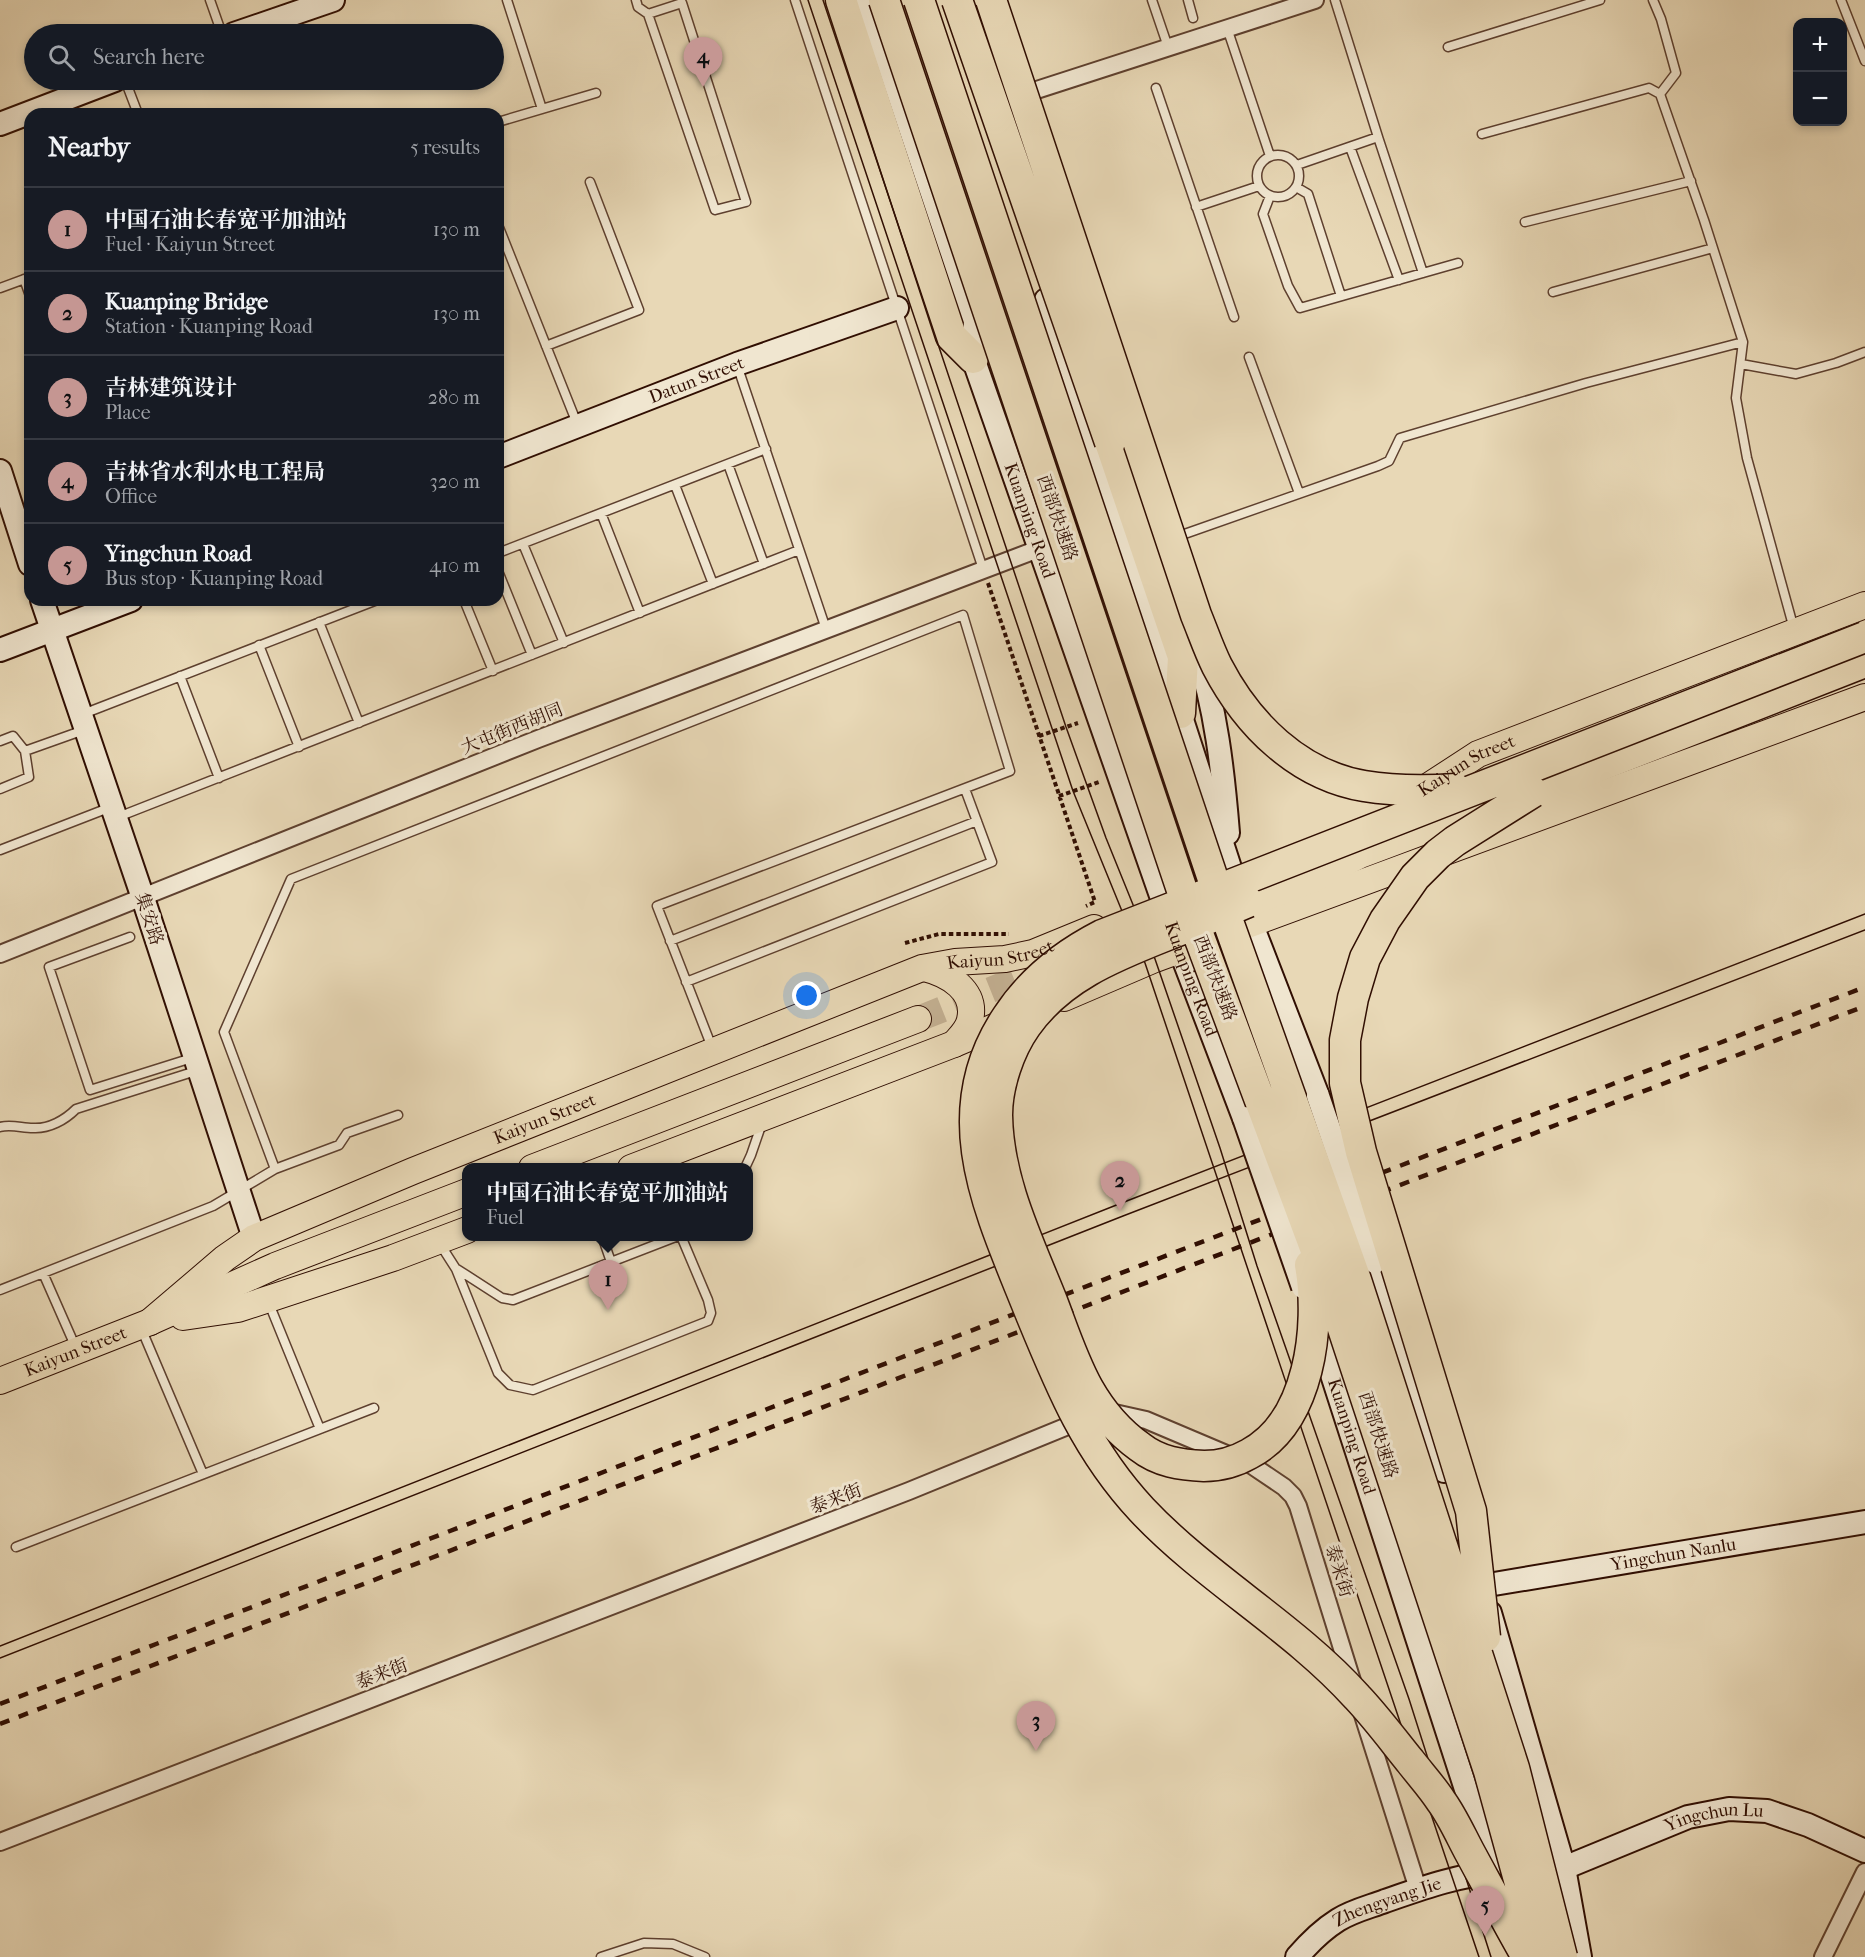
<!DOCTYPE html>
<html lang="en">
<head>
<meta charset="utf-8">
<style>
  :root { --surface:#171b24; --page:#242831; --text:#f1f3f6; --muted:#9ea1a6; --line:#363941; --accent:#c59692 }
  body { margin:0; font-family:"IM FELL French Canon","Noto Serif SC",serif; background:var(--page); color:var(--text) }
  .controls { position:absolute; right:18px; top:18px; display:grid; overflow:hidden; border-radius:12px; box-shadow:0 3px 9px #0003 }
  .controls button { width:54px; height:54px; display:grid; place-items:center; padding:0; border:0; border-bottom:2px solid var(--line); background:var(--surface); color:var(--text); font:30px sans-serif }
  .you { position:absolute; left:807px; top:996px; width:21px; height:21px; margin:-15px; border:4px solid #fff; border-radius:50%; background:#1a73e8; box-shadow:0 0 0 9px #1a73e833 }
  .badge { display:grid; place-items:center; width:39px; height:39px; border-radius:50%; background:var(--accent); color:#111; font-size:20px; font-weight:700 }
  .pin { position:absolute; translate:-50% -50px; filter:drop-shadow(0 2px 3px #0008) }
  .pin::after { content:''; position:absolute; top:32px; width:21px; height:18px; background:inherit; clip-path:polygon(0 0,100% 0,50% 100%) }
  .popup { position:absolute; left:462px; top:1163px; width:291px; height:78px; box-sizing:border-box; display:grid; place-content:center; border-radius:12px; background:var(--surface); filter:drop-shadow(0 2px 4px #0005); font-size:20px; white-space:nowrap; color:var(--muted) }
  .popup b { font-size:22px; color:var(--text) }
  .popup::after { content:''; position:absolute; left:50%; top:100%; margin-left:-12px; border:12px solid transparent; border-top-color:var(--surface) }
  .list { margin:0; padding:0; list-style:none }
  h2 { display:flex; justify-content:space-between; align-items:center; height:78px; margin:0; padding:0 24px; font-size:26px }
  h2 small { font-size:20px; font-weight:400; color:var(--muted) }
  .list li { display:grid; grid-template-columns:39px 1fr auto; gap:18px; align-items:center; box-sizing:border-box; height:84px; padding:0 24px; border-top:2px solid var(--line) }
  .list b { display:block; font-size:22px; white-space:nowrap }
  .list p { margin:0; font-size:20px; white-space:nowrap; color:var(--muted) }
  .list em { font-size:20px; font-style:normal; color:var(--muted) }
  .icon { flex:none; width:33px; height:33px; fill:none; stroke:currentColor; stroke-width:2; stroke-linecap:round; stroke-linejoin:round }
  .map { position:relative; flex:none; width:1865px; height:1957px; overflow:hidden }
  .search { position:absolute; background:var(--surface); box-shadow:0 3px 9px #0003; left:24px; top:24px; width:480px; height:66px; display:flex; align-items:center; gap:15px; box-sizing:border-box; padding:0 21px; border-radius:33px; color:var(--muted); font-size:22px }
  .panel { position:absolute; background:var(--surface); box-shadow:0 3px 9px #0003; left:24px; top:108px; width:480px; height:498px; border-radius:18px }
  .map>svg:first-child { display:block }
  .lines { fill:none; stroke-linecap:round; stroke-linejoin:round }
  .primary-tunnel { stroke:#c3b092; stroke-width:26; stroke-dasharray:26 13; stroke-linecap:butt }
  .lane-casing { stroke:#5e402f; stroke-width:11 }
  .street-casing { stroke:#5e402f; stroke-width:20 }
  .secondary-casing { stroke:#300e02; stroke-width:26 }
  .primary-casing { stroke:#300e02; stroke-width:28 }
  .highway-casing { stroke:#300e02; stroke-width:33 }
  .path { stroke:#300e02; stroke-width:4; stroke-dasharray:4.5 3; stroke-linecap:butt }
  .lane { stroke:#f0e6d0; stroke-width:8 }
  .street { stroke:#f0e6d0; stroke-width:16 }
  .secondary { stroke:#f0e6d0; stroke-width:22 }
  .primary { stroke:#e8d8b6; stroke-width:26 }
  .highway { stroke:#e8d8b6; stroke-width:30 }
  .tram { stroke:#300e02; stroke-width:1.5 }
  .rail { stroke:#300e02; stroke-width:4.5; stroke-dasharray:10 10; stroke-linecap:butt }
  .secondary-bridge-casing { stroke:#300e02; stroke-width:26; stroke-linecap:butt }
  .highway-bridge-casing { stroke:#300e02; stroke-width:33; stroke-linecap:butt }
  .secondary-bridge { stroke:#f0e6d0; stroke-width:22 }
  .highway-bridge { stroke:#e8d8b6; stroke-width:30 }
  .labels { text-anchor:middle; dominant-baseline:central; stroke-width:6; stroke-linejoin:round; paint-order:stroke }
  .street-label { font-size:18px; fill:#300e02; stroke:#f0e6d0 }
</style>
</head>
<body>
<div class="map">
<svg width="1865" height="1957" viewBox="0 0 1865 1957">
  <rect width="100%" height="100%" fill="#e8d8b6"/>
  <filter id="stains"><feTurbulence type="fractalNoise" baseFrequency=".00333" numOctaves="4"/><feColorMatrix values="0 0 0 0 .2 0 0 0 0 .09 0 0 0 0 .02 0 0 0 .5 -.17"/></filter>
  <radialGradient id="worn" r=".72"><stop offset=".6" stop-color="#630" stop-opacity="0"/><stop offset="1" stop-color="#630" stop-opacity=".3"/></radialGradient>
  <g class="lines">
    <path class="primary-tunnel" d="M 918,1019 L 1048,967"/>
    <defs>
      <path id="lane" d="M 210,0 L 222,34
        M 507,0 L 542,109
        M 636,0 L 638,7 L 648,14 L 715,210 L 746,202 L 682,3 L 648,14
        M 795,0 L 983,569
        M 1152,0 L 1168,47
        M 1188,0 L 1193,18
        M 1653,0 L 1661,19 L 1676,73 L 1660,94 L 1704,220 L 1743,342 L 1736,398 L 1747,458 L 1794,629
        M 1841,0 L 1865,61
        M 1227,28 L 1270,156
        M 1448,47 L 1600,0
        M 125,80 L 138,114
        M 1156,88 L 1234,317
        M 498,122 L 596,93
        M 1482,134 L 1649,88 L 1660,94
        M 1378,137 L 1423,273
        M 1350,147 L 1399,280
        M1257 176a21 21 0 1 1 42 0a21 21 0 1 1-42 0Z
        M 1297,165 L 1378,137 L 1335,0
        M 1296,187 L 1308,194 L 1341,296
        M 1270,196 L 1263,214 L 1288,286 L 1300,308 L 1458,263
        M 1196,207 L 1259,186
        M 1525,222 L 1691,181
        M 498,225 L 578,426
        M 24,279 L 30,296
        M 0,288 L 30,277
        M 1553,292 L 1713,248
        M 546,346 L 639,310 L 590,182
        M 1249,357 L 1299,493
        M 1741,364 L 1796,374 L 1836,363 L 1865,352
        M 737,365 L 826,629
        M 728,464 L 764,564
        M 675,485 L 713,584
        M 601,513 L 640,613
        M 1176,537 L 1378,466 L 1389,461 L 1400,438 L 1586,383 L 1743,342
        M 523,544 L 564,643
        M 498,553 L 766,449
        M 498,571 L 532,655
        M 464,600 L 493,671
        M 319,622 L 359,723
        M 259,645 L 299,747
        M 180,676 L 219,778
        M 83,714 L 377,600
        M 0,741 L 13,736 L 25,751 L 84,730
        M 0,789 L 29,777 L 25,751
        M 118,817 L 799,550
        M 0,850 L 111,807
        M 130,937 L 49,967 L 90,1090 L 195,1057
        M 670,941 L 977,821
        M 686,982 L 992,862 L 965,789
        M 0,1127 C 11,1124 22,1128 33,1128 C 49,1129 65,1120 76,1109 L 199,1070
        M 745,1168 L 751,1155 L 762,1123
        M 275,1169 L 224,1032 L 291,879 L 963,615 L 1010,771 L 657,906 L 713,1050
        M 602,1236 L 611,1262
        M 440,1244 L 456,1269 L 498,1373 L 510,1385 L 533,1390 L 708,1321 L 711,1313 L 708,1300 L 681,1236
        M 457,1269 L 502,1298 L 513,1300 L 678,1236
        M 43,1273 L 76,1348
        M 0,1290 L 213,1206 L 275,1169 L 339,1145 L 347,1133 L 398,1115
        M 268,1301 L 320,1429
        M 141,1328 L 203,1474
        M 16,1547 L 374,1408
        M 601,1957 L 644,1943 L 673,1944 L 705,1957"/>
      <path id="street" d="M 1015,97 L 1315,0
        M 0,954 L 538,739 L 1041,548
        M 1362,1712 L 1418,1889
        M 0,1842 L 909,1491 L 1097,1414 L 1110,1412 L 1146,1420 L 1250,1464 L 1284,1487 L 1293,1496 L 1298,1506 L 1354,1687
        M 1823,1957 L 1865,1872"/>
      <g id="secondary">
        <path id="s1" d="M 867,0 L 975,321 L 973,358 L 1180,950 L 1244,1118"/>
        <path d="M 234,34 L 333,0"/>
        <path d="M 0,124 L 115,80"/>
        <path d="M 1046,300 L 1231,871 L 1318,1096"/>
        <path id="s2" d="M 498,457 L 737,364 L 897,308"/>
        <path d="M 0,471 L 30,564"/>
        <path d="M 42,600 L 143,898 L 254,1238"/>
        <path d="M 1196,648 C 1216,708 1223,771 1228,833"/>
        <path d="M 0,650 L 131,600"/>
        <path d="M 1375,1262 L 1444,1471"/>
        <path id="s3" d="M 1316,1325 L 1494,1876"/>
        <path id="s4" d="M 1482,1586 L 1865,1522"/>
        <path d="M 1490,1613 L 1564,1868 L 1580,1957"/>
        <path id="s5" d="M 1550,1869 L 1564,1868 L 1688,1817 L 1729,1809 L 1767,1811 L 1808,1825 L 1865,1851"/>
        <path id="s6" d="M 1297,1957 C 1309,1943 1322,1930 1338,1920 C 1352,1911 1369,1907 1385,1901 C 1420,1889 1458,1875 1496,1872"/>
      </g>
      <g id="primary">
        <path id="s7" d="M 1418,793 L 1478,754 L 1865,605"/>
        <path d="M 924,968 C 948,974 977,990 970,1020 C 968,1030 960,1037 954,1044"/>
        <path d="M 1064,998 L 1155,959 L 1865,697"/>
        <path d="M 532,1168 L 918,1019"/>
        <path d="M 631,1168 L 954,1044 L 1013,1019"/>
        <path d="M 183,1317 L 238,1309 L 393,1258 L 467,1230"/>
        <path id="s8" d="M 150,1322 L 225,1258 L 254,1238 L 413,1171 L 922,968 L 955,962 L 1005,959 L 1033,953 L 1094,928"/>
        <path id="s9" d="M 0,1381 L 150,1322 L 275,1266 L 467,1192"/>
      </g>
      <path id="highway" d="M 841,0 L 951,336 L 973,358
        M 1110,442 L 1183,657 L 1180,713
        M 1248,902 L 1313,877 L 1360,853 L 1498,801 L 1533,792 L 1865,662"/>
    </defs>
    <use href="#lane" class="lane-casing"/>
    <use href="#street" class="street-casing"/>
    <use href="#secondary" class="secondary-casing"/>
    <use href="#primary" class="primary-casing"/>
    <use href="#highway" class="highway-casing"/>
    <path class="path" d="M 988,583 L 1095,902 L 1086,906
      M 1039,736 L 1078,723
      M 1059,796 L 1099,782
      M 905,943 L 939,934 L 1009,934"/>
    <use href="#lane" class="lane"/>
    <use href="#street" class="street"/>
    <use href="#secondary" class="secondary"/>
    <use href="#primary" class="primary"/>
    <use href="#highway" class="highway"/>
    <path class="tram" d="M 808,0 L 1073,791 L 1124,916 L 1145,963 L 1479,1957
      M 823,0 L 1066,727 L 1106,838 L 1155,959 L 1220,1148 L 1257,1266 L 1409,1699 L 1491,1957
      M 0,1646 L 1119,1204 L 1865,914
      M 0,1658 L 1123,1216 L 1865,930"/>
    <path class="rail" d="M 0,1704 L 1865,987
      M 0,1724 L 1865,1006"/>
    <defs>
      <path id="secondary-bridge" d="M 1318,1096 L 1375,1262
        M 1244,1118 L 1303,1287"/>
      <path id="highway-bridge" d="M 884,0 L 1185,899 L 1327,1280 L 1489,1771 L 1540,1956
        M 919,0 L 1215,885 L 1356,1280 L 1514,1768 L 1562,1957
        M 957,0 L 1110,442
        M 991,0 L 1196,615 C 1203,632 1209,650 1217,666 C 1247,724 1298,775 1364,786 C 1394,791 1426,791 1456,789
        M 1248,902 C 1220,914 1193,925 1165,936 C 1112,957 1060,978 1026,1026 C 1009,1050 997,1086 997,1115 C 998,1181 1028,1241 1052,1301 C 1063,1330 1073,1361 1088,1388 C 1101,1411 1119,1432 1140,1447 C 1159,1462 1181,1465 1204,1466 C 1221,1466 1235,1462 1249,1454 C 1310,1422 1321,1326 1310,1265
        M 1485,1637 L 1471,1511 L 1361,1152 L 1345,1083 L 1345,1040 L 1353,998 L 1365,958 L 1385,920 L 1415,877 L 1438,854 L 1455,841 L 1533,792
        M 1527,1957 C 1507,1922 1488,1886 1469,1851 C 1460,1834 1452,1816 1441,1801 C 1432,1787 1420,1774 1410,1761 C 1393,1740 1376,1717 1357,1697 C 1294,1627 1207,1579 1142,1510 C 1086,1450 1060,1385 1030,1312 C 991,1214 941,1115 1007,1017 C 1031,980 1063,955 1102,935 L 1865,637"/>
    </defs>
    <use href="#secondary-bridge" class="secondary-bridge-casing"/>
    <use href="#highway-bridge" class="highway-bridge-casing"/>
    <use href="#secondary-bridge" class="secondary-bridge"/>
    <use href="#highway-bridge" class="highway-bridge"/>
  </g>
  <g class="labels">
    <g class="street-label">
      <text stroke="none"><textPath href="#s2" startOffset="213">Datun Street</textPath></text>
      <text transform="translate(1057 518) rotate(71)">西部快速路</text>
      <text stroke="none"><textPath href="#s1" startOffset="548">Kuanping Road</textPath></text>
      <text transform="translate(512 729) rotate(-22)">大屯街西胡同</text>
      <text stroke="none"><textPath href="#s7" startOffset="56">Kaiyun Street</textPath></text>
      <text transform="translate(149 919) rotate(72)">集安路</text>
      <text stroke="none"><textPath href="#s8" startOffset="934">Kaiyun Street</textPath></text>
      <text stroke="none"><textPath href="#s1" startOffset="1034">Kuanping Road</textPath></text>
      <text transform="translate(1215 978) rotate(69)">西部快速路</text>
      <text stroke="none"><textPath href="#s8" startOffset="448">Kaiyun Street</textPath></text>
      <text stroke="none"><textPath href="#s9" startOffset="81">Kaiyun Street</textPath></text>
      <text transform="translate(1378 1435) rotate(72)">西部快速路</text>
      <text stroke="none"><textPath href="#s3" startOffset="117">Kuanping Road</textPath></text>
      <text transform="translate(836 1499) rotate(-21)">泰来街</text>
      <text stroke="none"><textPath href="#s4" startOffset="194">Yingchun Nanlu</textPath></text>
      <text transform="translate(1339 1571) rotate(73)">泰来街</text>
      <text transform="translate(382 1674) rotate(-21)">泰来街</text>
      <text stroke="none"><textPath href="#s5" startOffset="174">Yingchun Lu</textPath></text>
      <text stroke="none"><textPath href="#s6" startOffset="108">Zhengyang Jie</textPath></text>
    </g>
  </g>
  <rect width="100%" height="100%" filter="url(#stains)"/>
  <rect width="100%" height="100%" fill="url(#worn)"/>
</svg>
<div class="controls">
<button>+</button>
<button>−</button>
</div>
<div class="you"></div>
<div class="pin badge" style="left:608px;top:1310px">1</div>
<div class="popup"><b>中国石油长春宽平加油站</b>Fuel</div>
<div class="pin badge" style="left:1120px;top:1211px">2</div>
<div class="pin badge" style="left:1036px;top:1751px">3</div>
<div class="pin badge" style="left:703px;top:87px">4</div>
<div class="pin badge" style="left:1485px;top:1936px">5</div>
<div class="search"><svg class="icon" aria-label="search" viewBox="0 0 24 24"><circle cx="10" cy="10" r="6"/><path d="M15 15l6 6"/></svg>Search here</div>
<section class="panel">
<h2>Nearby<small>5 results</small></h2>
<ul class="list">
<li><span class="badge">1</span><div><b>中国石油长春宽平加油站</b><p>Fuel · Kaiyun Street</p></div><em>130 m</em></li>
<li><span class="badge">2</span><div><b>Kuanping Bridge</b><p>Station · Kuanping Road</p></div><em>130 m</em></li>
<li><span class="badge">3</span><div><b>吉林建筑设计</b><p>Place</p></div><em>280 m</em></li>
<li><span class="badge">4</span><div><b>吉林省水利水电工程局</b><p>Office</p></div><em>320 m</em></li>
<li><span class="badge">5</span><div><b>Yingchun Road</b><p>Bus stop · Kuanping Road</p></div><em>410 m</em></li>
</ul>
</section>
</div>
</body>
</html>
